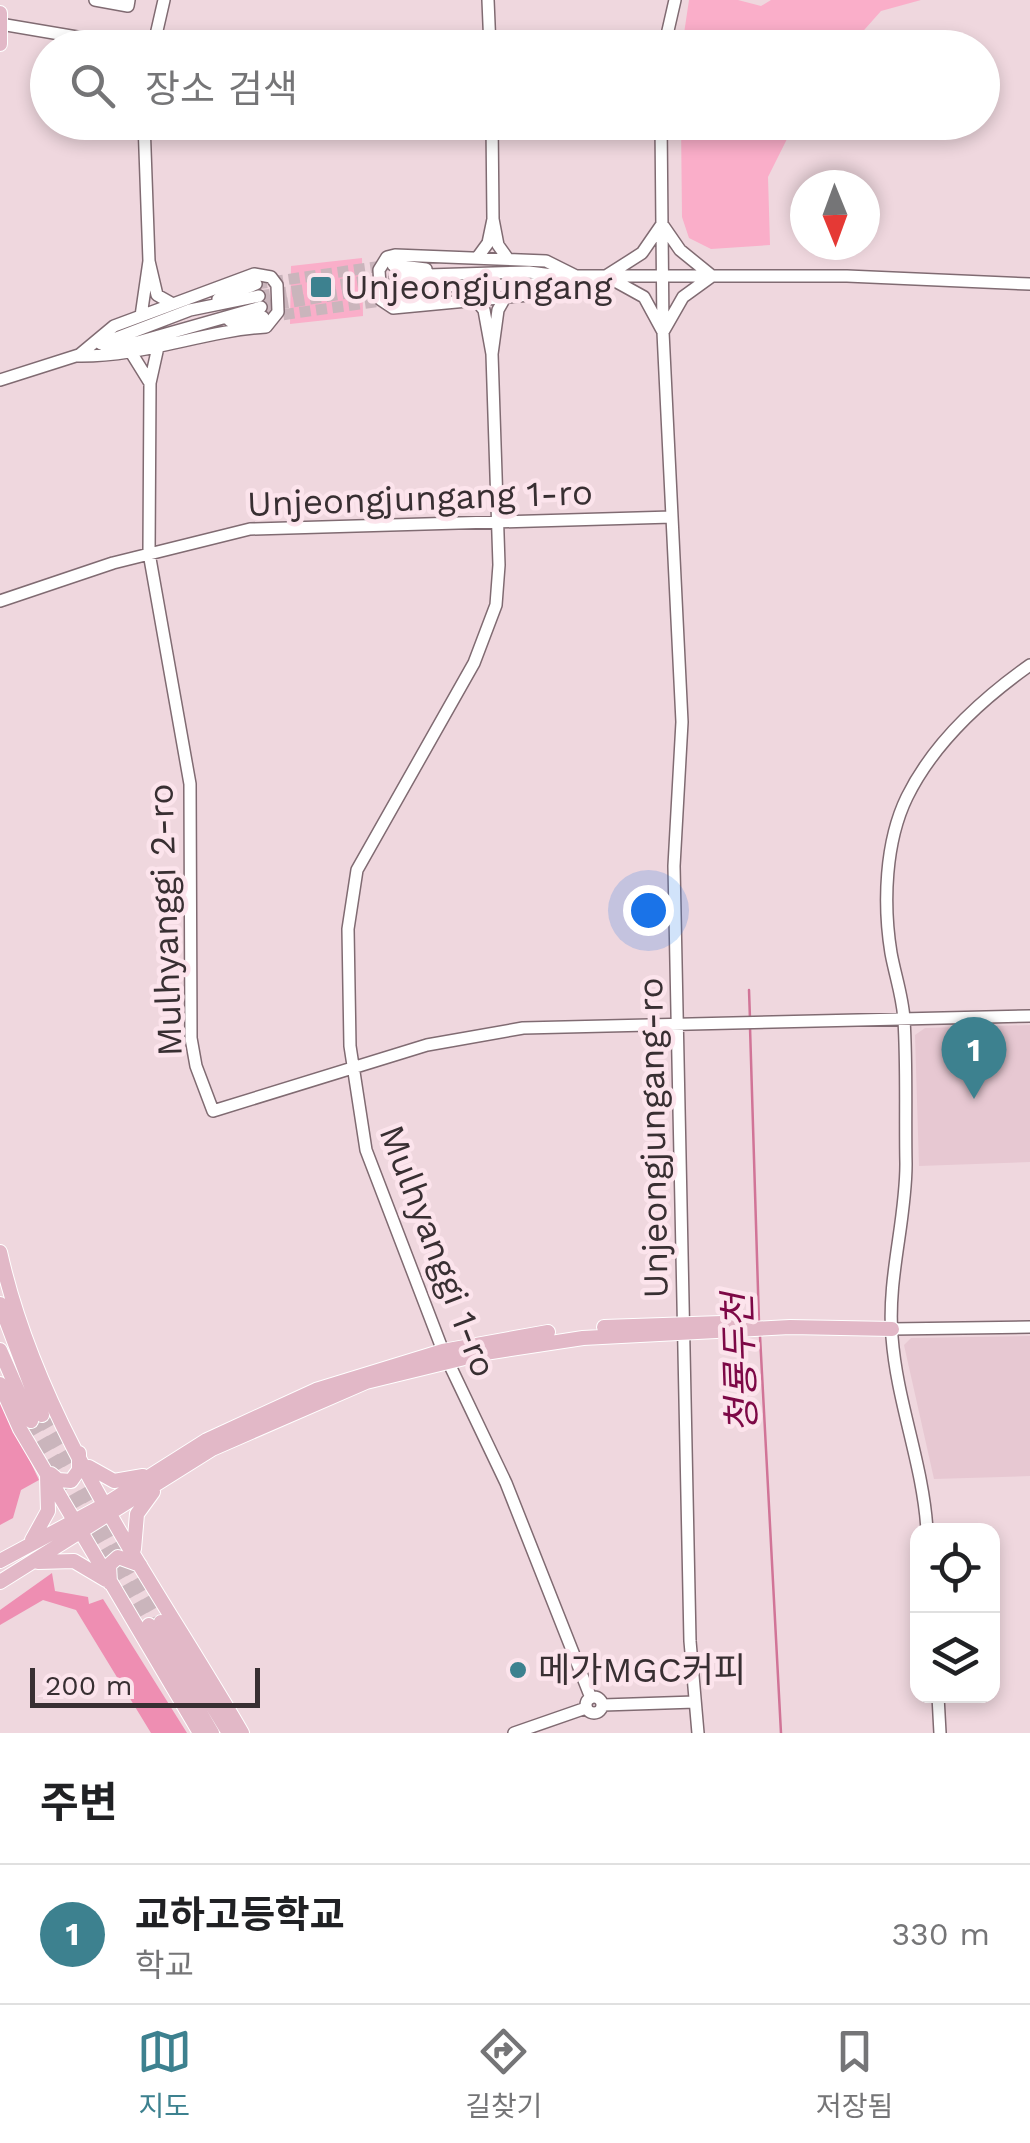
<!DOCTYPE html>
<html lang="ko">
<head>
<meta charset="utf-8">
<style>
  :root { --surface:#fff; --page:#f2f2f2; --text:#202124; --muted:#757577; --line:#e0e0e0; --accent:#3d818f }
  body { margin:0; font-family:"Work Sans","Noto Sans KR",sans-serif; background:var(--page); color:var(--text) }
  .controls { position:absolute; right:30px; bottom:30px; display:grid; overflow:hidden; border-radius:20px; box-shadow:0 5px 15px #0003 }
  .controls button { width:90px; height:90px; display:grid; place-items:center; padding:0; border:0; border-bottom:2px solid var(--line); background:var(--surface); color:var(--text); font:50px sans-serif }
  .compass { position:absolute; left:790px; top:170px; width:90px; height:90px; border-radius:50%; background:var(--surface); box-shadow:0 5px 15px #0003; rotate:179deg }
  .scale { position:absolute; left:30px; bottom:25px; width:230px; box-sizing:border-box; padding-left:10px; border:5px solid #382f32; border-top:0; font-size:28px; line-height:35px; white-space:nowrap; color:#382f32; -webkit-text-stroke:8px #fce4ec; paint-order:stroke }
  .you { position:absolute; left:648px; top:910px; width:35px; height:35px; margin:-25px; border:8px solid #fff; border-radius:50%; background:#1a73e8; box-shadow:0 0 0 15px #1a73e833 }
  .badge { display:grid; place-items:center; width:65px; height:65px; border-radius:50%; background:var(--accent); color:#fff; font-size:32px; font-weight:700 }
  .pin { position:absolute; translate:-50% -82px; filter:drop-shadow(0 2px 5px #0008) }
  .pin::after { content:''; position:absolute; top:52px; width:35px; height:30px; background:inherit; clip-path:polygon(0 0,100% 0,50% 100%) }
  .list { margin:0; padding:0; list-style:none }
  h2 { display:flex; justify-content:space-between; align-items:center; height:130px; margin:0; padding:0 40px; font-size:42px }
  h2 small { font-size:32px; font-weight:400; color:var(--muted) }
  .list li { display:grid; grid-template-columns:65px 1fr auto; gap:30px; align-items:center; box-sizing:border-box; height:140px; padding:0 40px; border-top:2px solid var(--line) }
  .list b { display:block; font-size:38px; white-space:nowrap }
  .list p { margin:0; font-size:32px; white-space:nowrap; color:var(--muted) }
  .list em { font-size:32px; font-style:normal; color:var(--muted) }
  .icon { flex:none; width:55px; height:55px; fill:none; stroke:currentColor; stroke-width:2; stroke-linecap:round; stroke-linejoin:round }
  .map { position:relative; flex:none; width:1030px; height:1733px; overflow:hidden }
  .search { position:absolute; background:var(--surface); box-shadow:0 5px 15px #0003; left:30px; right:30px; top:30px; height:110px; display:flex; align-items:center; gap:25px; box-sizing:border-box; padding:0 35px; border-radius:55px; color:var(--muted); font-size:38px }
  .sheet { height:270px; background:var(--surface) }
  nav { display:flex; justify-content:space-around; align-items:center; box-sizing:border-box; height:140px; border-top:2px solid var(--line); background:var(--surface); font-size:28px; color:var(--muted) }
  nav a { display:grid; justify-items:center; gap:5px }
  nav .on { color:var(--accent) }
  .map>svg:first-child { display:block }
  .built { fill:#e7c8d2 }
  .green { fill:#faaec9 }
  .forest { fill:#ee8eb2 }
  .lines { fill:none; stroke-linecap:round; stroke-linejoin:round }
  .stream { stroke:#d17497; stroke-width:2.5 }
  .minor-tunnel { stroke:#cab5bc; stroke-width:11; stroke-dasharray:11 5.5; stroke-linecap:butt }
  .major-tunnel { stroke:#cab5bc; stroke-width:14; stroke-dasharray:14 7; stroke-linecap:butt }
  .minor-casing { stroke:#806b72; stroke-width:14 }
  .major-casing { stroke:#fff; stroke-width:16 }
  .minor { stroke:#fff; stroke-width:11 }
  .major { stroke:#e2b8c7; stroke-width:14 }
  .poi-dot { fill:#3d818f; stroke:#fce4ec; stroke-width:4 }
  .labels { text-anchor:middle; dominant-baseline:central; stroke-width:9; stroke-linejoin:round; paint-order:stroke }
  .poi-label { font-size:35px; fill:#382f32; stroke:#fce4ec; text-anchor:start }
  .street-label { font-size:35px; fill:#382f32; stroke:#fce4ec }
  .water-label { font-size:38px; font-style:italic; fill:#7d0846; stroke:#fce4ec }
</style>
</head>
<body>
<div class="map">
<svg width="1030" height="1733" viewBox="0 0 1030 1733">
  <rect width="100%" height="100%" fill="#efd7de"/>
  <path class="built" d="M 1030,1025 L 1030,1162 L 919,1166 L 915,1035 L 925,1028 Z
    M 1030,1336 L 1030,1476 L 934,1479 L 904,1345 L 911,1338 Z"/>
  <path class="green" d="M 689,0 L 738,0 L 761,6 L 771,0 L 921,0 L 881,11 L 849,47 L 682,47 Z
    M 681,123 L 795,123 L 768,177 L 770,245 L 711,249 L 689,238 L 682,217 Z
    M 362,258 L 363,316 L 290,324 L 291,266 Z"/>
  <path class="forest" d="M 0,1398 L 39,1480 L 21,1490 L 13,1518 L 0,1525 Z
    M 52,1573 L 55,1591 L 88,1597 L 89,1604 L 103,1599 L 187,1733 L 151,1733 L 76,1610 L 43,1600 L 0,1625 L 0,1610 Z"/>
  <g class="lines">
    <path class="stream" d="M 749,990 L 750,1019
      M 750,1027 L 759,1323
      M 760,1336 L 781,1733"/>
    <path class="minor-tunnel" d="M 256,284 L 389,265
      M 259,296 L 386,278
      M 261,307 L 385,287
      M 267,317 L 388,300"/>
    <path class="major-tunnel" d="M 42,1415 L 161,1622
      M 31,1421 L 149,1625"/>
    <defs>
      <path id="minor" d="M 95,0 L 128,6 L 129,0
        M 488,0 L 490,48
        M 0,24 L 142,48
        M 153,48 L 164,0
        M 664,48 L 675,0
        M 144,122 L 149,261
        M 492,122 L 493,219
        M 661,122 L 663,332 L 682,722 L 674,866 L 690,1641 L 698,1733
        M 662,224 L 680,250 L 712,276 L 683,297 L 663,332 L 644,297 L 606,276 L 642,253 Z
        M 395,255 L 546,261 L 576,276 L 530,295 L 393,308 L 381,300 L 379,270 L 387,257 Z
        M 477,258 L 488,243 L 493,219 L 498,245 L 508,259
        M 393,265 L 426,269
        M 254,274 L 271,277 L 277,285 L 278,312 L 266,327 C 202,331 143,357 78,356 L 114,326 Z
        M 560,276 L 847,276 L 1030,284
        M 394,286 L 528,285 L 560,276 L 529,272 L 395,276
        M 218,299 L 256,284
        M 395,299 L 440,291
        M 475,299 L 484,310 L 492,354 L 498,310 L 506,296
        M 141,316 L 149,261 L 157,295 L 173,304
        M 230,321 L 263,317
        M 101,344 L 190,310 L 259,296
        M 106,351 L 261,307
        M 132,354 L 150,383 L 158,347
        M 492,354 L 499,565 L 496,605 L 474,663 L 357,870 L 348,929 L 350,1046 L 366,1150 L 443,1351 L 506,1483 L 591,1698
        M 0,380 L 85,353
        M 150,383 L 149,553 L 190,784 L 191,1038 L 196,1066 L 213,1111 L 427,1045 L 523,1028 L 1030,1016
        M 0,601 L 113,563 L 250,529 L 672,517
        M 892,1329 L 1030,1327
        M 927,1530 C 923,1464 897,1403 892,1337 C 887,1278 906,1222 906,1164 C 905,1116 907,1067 904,1020 C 903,998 895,975 891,953 C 883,904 885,842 907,797 C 934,742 982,699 1030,665
        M 938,1696 L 940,1733
        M586 1705a8 8 0 1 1 16 0a8 8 0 1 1-16 0Z
        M 603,1705 L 695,1702
        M 514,1733 L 586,1708"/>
      <path id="major" d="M 0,13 L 0,44
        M 0,1252 C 39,1428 153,1580 242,1733
        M 0,1304 L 42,1415
        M 604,1327 L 722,1323 L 732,1328
        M 0,1350 L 31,1421
        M 0,1384 L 20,1429 L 200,1733
        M 89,1467 L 114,1481 L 143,1476
        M 51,1474 L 58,1480 L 71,1481 L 79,1470 L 79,1453
        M 32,1540 L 48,1511 L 47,1475
        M 134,1549 L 137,1514 L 153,1492
        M 0,1561 L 106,1504 L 207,1440 L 316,1390 L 443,1351 L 548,1332
        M 38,1562 L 74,1561 L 106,1580
        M 0,1582 L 212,1449 L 366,1382 L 485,1353 L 583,1338 L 790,1327 L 892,1329
        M 110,1583 L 109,1565 L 118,1557 L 140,1565
        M 161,1622 L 229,1733
        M 149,1625 L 212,1733"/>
    </defs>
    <use href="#minor" class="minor-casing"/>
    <use href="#major" class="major-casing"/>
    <use href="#minor" class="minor"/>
    <use href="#major" class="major"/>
  </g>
  <g class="poi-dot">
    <rect x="309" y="275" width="24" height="24" rx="5"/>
    <circle cx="518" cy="1670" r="10"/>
  </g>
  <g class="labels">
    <g class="poi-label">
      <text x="344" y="287">Unjeongjungang</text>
      <text x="538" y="1670">메가MGC커피</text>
    </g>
    <g class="street-label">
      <text transform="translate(420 498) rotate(-2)">Unjeongjungang 1-ro</text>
      <text transform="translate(165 920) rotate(-92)">Mulhyanggi 2-ro</text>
      <text transform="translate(653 1138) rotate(-91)">Unjeongjungang-ro</text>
      <text transform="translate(438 1251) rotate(69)">Mulhyanggi 1-ro</text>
    </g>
    <g class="water-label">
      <text transform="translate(740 1363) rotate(-92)">청룡두천</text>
    </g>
  </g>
</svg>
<div class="controls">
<button><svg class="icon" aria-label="locate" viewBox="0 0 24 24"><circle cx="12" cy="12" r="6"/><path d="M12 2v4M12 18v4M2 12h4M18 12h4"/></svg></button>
<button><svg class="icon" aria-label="layers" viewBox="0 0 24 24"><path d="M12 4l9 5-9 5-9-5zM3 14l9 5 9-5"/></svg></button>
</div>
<svg class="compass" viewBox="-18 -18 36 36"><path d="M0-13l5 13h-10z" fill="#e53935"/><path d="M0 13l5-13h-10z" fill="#757577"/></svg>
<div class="scale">200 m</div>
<div class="you"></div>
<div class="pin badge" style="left:974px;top:1099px">1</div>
<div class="search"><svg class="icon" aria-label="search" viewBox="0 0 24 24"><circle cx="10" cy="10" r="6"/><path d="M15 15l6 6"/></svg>장소 검색</div>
</div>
<section class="sheet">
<h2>주변<small></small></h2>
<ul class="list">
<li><span class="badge">1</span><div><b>교하고등학교</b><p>학교</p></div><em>330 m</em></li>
</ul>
</section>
<nav>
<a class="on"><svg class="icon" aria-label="map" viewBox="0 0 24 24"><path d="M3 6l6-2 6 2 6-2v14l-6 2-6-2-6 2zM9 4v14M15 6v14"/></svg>지도</a>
<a><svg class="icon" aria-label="directions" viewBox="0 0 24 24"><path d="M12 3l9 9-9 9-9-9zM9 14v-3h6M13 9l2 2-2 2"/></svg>길찾기</a>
<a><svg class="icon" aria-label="saved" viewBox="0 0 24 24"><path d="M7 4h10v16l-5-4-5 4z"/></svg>저장됨</a>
</nav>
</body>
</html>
